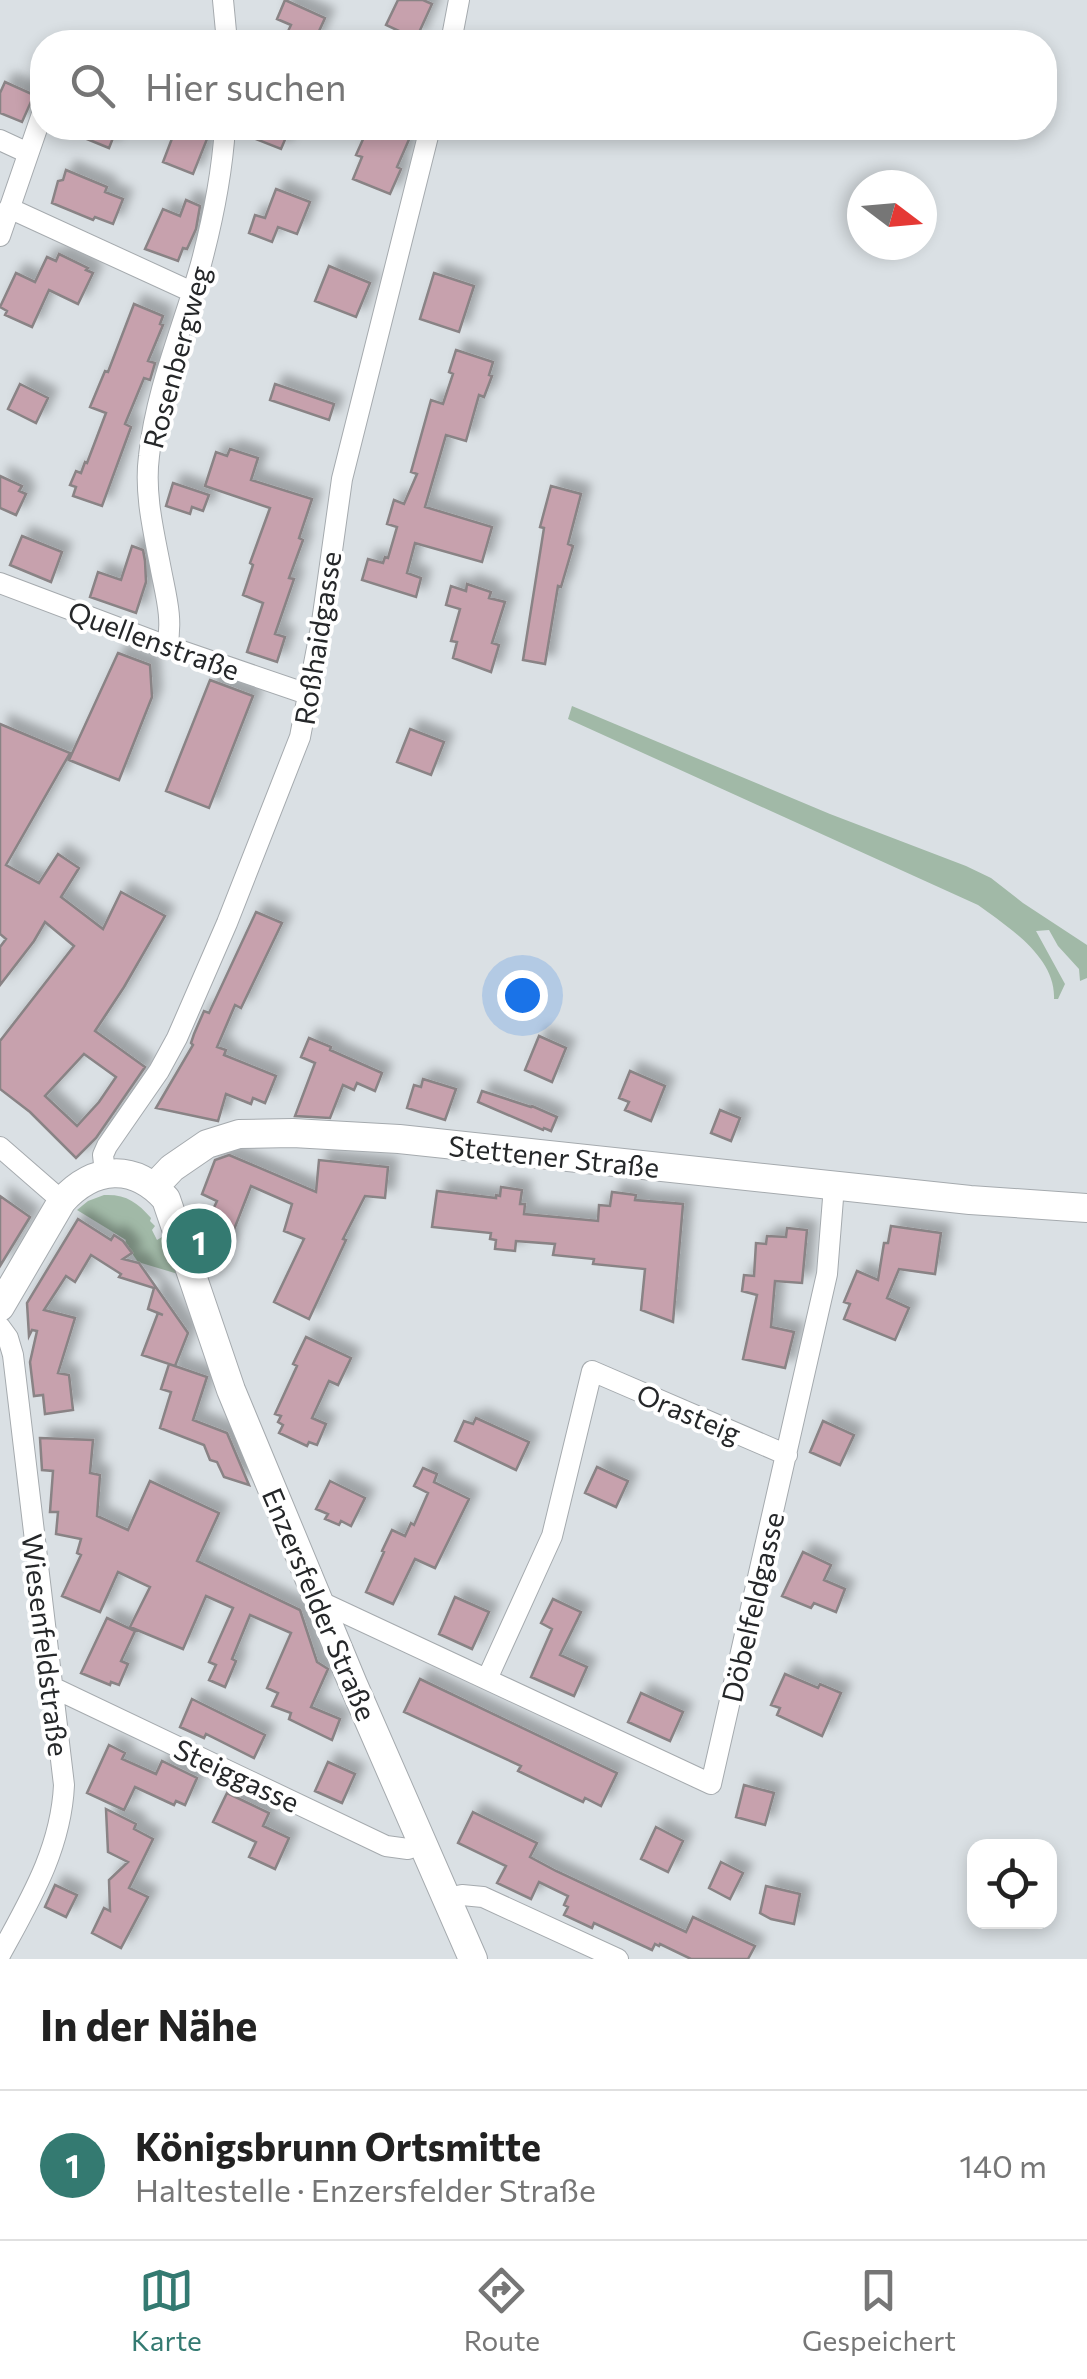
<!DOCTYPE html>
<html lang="de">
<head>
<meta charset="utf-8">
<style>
  :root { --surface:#fff; --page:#f2f2f2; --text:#222; --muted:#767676; --line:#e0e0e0; --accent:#347a71 }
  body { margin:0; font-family:Commissioner,sans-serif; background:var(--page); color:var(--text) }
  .controls { position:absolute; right:30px; bottom:30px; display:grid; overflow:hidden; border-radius:20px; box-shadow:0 5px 15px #0003 }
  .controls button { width:90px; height:90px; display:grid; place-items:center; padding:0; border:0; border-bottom:2px solid var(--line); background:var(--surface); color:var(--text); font:50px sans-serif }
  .compass { position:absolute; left:847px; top:170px; width:90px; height:90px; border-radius:50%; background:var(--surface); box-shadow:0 5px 15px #0003; rotate:106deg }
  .you { position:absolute; left:522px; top:995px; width:35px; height:35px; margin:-25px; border:8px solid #fff; border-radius:50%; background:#1a73e8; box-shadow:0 0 0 15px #1a73e833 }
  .badge { display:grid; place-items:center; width:65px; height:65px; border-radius:50%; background:var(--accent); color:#fff; font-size:32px; font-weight:700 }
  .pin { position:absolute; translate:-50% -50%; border:5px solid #fff; box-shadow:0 2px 10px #0006 }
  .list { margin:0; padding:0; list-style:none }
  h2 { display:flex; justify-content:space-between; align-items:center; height:130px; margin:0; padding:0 40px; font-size:42px }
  h2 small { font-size:32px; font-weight:400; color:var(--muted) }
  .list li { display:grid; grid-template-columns:65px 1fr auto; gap:30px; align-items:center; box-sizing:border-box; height:150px; padding:0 40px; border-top:2px solid var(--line) }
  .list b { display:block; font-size:38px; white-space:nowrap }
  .list p { margin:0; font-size:32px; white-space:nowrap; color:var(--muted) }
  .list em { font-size:32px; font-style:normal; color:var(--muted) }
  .icon { flex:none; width:55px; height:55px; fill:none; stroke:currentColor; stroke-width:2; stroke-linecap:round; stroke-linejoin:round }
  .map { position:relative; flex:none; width:1087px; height:1959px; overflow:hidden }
  .search { position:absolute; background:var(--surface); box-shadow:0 5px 15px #0003; left:30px; right:30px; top:30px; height:110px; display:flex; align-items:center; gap:25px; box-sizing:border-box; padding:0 35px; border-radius:40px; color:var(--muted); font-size:38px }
  .sheet { height:280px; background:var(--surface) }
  nav { display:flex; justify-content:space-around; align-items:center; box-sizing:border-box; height:140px; border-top:2px solid var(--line); background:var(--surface); font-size:28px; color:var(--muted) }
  nav a { display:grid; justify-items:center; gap:5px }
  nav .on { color:var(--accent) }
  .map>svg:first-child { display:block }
  .green { fill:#a1b9a7 }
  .building { fill:#c7a1ad; stroke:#898385; stroke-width:2.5; fill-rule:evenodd; filter:url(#shadow) }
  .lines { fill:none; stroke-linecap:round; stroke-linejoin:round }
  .street-casing { stroke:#a5aaae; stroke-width:22 }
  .secondary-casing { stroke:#a5aaae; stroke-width:30 }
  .street { stroke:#fff; stroke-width:20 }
  .secondary { stroke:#fff; stroke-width:28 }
  .labels { text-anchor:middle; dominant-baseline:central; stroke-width:8; stroke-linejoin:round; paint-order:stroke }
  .street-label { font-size:28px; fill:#252729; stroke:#fff }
</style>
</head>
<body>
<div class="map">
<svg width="1087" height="1959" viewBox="0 0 1087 1959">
  <defs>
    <filter id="shadow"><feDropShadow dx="9" dy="-9" stdDeviation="5" flood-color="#0004"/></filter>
  </defs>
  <rect width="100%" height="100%" fill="#dae0e4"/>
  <path class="green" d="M 572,706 L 830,814 L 966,866 L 991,878 L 1023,903 L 1087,945 L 1087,978 L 1080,981 L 1079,969 L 1058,946 L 1049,930 L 1036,931 L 1065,984 L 1058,999 L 1054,999 C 1056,957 1008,927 978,905 L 568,719 Z
    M 104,1195 C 126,1194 137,1202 151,1218 L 150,1221 L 155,1226 L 152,1230 L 157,1240 L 162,1237 L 178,1274 L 138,1262 L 125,1243 L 126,1240 L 77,1210 L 88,1201 Z"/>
  <path class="building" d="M 285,0 L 325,18 L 314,42 L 283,42 L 291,25 L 277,19 Z
    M 398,0 L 423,0 L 432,4 L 416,39 L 386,25 Z
    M 5,82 L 34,95 L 22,122 L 0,113 L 0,93 Z
    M 60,128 L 103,128 L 115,133 L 109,148 Z
    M 176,128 L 207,139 L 193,174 L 163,162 Z
    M 239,128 L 290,128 L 281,149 L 238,132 Z
    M 368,128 L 414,128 L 397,167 L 401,169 L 390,194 L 353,179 L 362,157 L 356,155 Z
    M 66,170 L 107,187 L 105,192 L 123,199 L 113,224 L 95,217 L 93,220 L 52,203 L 58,181 L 63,180 Z
    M 276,189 L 310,202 L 297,234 L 278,227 L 272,242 L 249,233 L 255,215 L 265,218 Z
    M 186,200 L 200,206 L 196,229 L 187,249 L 183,248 L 178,261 L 145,249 L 163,209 L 180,216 Z
    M 59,254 L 88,268 L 86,270 L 93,273 L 78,304 L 49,290 L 32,327 L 5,315 L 7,311 L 0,307 L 16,273 L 35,282 L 47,257 L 56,261 Z
    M 329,266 L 370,283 L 356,317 L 315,301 Z
    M 434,273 L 474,286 L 459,332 L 420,319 Z
    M 134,304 L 163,316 L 160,324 L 163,325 L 148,361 L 155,363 L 150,380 L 144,378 L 125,424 L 131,427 L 102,506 L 73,496 L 76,487 L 70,485 L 76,471 L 81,473 L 85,462 L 87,463 L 106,413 L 90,407 L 105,371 L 108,372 Z
    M 456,350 L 493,362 L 489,375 L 492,376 L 484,397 L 479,395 L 466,441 L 446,435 L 425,507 L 492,527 L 482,562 L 415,543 L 407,573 L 421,578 L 416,597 L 362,580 L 368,559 L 383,563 L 385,557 L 388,558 L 397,527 L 387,524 L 394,500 L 404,504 L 417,474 L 411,472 L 431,400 L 443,404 L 453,374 L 449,372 Z
    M 20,384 L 48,398 L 36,423 L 8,409 Z
    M 275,384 L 334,404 L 329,420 L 270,400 Z
    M 230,449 L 258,458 L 251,480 L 312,499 L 299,538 L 303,540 L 289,578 L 294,579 L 275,634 L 285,637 L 277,662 L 247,652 L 263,603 L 243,595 L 253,565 L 250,563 L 270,508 L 205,486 L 216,452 L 227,456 Z
    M 0,476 L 22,486 L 19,491 L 26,494 L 16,515 L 0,508 Z
    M 173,483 L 209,495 L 203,511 L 192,507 L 190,514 L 166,506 Z
    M 551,486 L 581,494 L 568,544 L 573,546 L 561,587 L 558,586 L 545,664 L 523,660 L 544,528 L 540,527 Z
    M 22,536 L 62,552 L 51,582 L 10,565 Z
    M 132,546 L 143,550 L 145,561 L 146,582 L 136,613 L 90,597 L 98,572 L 121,580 Z
    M 467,584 L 491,592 L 489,598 L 505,602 L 492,643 L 499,645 L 491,672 L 453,658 L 457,642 L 451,641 L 460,609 L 446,605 L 451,586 L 466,591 Z
    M 118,653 L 150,665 L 152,697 L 119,780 L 69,760 Z
    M 210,680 L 253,696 L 209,808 L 166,791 Z
    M 0,724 L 70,753 L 6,865 L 39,883 L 58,854 L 79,868 L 61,897 L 103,929 L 121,892 L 165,916 L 124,987 L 95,1031 L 145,1067 L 96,1138 L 76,1158 L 30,1112 L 0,1089 L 0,1041 L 74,946 L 45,922 L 34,941 L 0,985 L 0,947 L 6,939 L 0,934 ZM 84,1054 L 116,1077 L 99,1102 L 77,1126 L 45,1096 Z
    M 410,729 L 444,742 L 431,775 L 397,762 Z
    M 256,912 L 282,923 L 241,1008 L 235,1005 L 217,1047 L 226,1050 L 224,1055 L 276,1076 L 265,1103 L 253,1098 L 251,1104 L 226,1094 L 218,1121 L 156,1108 L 193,1045 L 191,1043 L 194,1034 L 204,1011 L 209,1013 Z
    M 539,1036 L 566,1048 L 552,1082 L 525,1070 Z
    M 309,1038 L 331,1047 L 330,1050 L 382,1073 L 375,1091 L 357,1083 L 354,1090 L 343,1085 L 330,1118 L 295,1116 L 315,1063 L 301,1057 Z
    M 630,1071 L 665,1086 L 651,1121 L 625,1110 L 629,1102 L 619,1098 Z
    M 423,1079 L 456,1089 L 445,1120 L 407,1108 L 414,1085 L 421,1087 Z
    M 482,1091 L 531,1107 L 532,1106 L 557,1117 L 551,1131 L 544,1128 L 543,1130 L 478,1102 Z
    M 720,1110 L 740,1118 L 731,1141 L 711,1133 Z
    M 229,1155 L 316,1192 L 319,1160 L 388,1167 L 385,1198 L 365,1196 L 343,1239 L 346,1240 L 309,1319 L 274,1302 L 304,1239 L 284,1231 L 292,1204 L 251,1186 L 226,1250 L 216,1245 L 203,1250 L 199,1239 L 217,1201 L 202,1194 L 215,1160 Z
    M 501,1187 L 522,1190 L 520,1204 L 525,1204 L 524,1214 L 598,1221 L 599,1205 L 610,1206 L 612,1192 L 636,1195 L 635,1200 L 683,1204 L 673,1322 L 641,1310 L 645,1269 L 593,1264 L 594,1259 L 553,1255 L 555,1244 L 516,1241 L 515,1251 L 495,1249 L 496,1240 L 490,1239 L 491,1233 L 432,1227 L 437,1191 L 496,1198 L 496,1195 L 500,1196 Z
    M 0,1196 L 30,1217 L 0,1266 Z
    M 78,1219 L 111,1240 L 114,1235 L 123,1241 L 132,1253 L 123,1259 L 139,1263 L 188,1333 L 175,1366 L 142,1355 L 158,1313 L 163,1315 L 148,1309 L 154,1288 L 119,1277 L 121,1274 L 91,1255 L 75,1282 L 66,1276 L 44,1310 L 75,1318 L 58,1373 L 69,1375 L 73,1410 L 45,1414 L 43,1395 L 34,1396 L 30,1362 L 37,1331 L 32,1330 L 29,1336 L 27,1303 Z
    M 891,1226 L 941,1233 L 935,1274 L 899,1269 L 887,1298 L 909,1308 L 895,1340 L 844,1319 L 850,1304 L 844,1302 L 857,1271 L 878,1280 L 884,1243 L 888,1243 Z
    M 787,1228 L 807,1230 L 802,1283 L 775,1281 L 771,1327 L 794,1332 L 785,1368 L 743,1359 L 757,1295 L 742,1291 L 744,1275 L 754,1276 L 756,1243 L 766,1244 L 767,1236 L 786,1237 Z
    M 306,1337 L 351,1358 L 338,1385 L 329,1381 L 312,1418 L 326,1424 L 317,1445 L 309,1442 L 307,1446 L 279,1433 L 283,1425 L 278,1422 L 281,1416 L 275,1414 L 297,1366 L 293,1364 Z
    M 169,1364 L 207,1377 L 193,1420 L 227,1433 L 249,1485 L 224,1477 L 217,1462 L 210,1460 L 204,1445 L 160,1428 L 171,1392 L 161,1389 Z
    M 476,1418 L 529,1442 L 516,1470 L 455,1441 L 464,1421 L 473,1424 Z
    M 823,1421 L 854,1435 L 840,1465 L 810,1452 Z
    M 40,1438 L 93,1440 L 90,1473 L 100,1475 L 97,1516 L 128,1530 L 150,1481 L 219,1513 L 197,1561 L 300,1610 L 317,1662 L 328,1669 L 311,1707 L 340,1719 L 332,1740 L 289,1719 L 291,1713 L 272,1706 L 278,1693 L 267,1688 L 291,1633 L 250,1615 L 232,1659 L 236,1661 L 225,1687 L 209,1680 L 216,1665 L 209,1662 L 233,1608 L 206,1596 L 183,1649 L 130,1627 L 150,1587 L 118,1572 L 100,1612 L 62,1596 L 81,1555 L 77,1553 L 81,1539 L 56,1534 L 58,1512 L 50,1512 L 53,1471 L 42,1470 Z
    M 597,1467 L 628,1481 L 616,1507 L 585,1493 Z
    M 423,1468 L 437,1474 L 434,1482 L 469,1499 L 435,1568 L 415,1559 L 393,1604 L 366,1592 L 384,1552 L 382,1551 L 392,1530 L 405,1536 L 411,1523 L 414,1525 L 428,1493 L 414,1486 Z
    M 330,1481 L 365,1498 L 351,1526 L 341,1521 L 339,1525 L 325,1519 L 328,1514 L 316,1509 Z
    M 803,1552 L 831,1565 L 824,1580 L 845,1589 L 836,1612 L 814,1603 L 811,1608 L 782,1596 Z
    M 455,1597 L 489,1612 L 472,1649 L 439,1634 Z
    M 553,1599 L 581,1612 L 560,1655 L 587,1667 L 574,1696 L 531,1677 L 552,1629 L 541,1623 Z
    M 107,1618 L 135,1631 L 121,1661 L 128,1664 L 119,1685 L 111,1682 L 110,1685 L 81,1673 Z
    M 785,1674 L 818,1688 L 820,1684 L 841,1693 L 822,1736 L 777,1715 L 780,1708 L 771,1705 Z
    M 420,1679 L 617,1773 L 601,1806 L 585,1798 L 583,1802 L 518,1771 L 521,1766 L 404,1712 Z
    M 641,1693 L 683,1712 L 670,1741 L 628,1722 Z
    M 192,1699 L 265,1735 L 254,1758 L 206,1734 L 204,1738 L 180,1727 Z
    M 109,1745 L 125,1753 L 122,1759 L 156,1774 L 162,1761 L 197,1778 L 185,1805 L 176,1801 L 174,1805 L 135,1787 L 124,1810 L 87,1793 Z
    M 328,1762 L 355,1774 L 342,1803 L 315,1791 Z
    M 744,1785 L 774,1793 L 765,1825 L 736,1817 Z
    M 227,1793 L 269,1813 L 263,1826 L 289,1838 L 275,1869 L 249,1857 L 256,1842 L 213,1822 Z
    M 106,1809 L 136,1824 L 134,1829 L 153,1839 L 129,1888 L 148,1897 L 121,1948 L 92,1933 L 104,1908 L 110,1911 L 109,1880 L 128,1862 L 108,1852 Z
    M 473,1812 L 537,1843 L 530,1857 L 556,1871 L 686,1932 L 693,1917 L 755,1946 L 748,1959 L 691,1959 L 660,1944 L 659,1946 L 655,1944 L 652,1950 L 594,1923 L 592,1928 L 564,1915 L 568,1907 L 564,1905 L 568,1896 L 539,1882 L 531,1899 L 497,1883 L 506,1866 L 458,1843 Z
    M 656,1827 L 683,1841 L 668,1872 L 641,1859 Z
    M 721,1862 L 743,1873 L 730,1899 L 709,1888 Z
    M 55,1885 L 77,1895 L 66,1917 L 45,1907 Z
    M 766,1886 L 800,1894 L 794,1924 L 771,1919 L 760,1913 Z"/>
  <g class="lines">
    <defs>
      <path id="street" d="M 223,0 L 227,42
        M 451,42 L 459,0
        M 0,140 L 28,153
        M 9,208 L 192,292
        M 0,236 L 42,114
        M 0,583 L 167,646 L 310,695
        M 167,646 C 173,620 166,596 161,570 C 154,533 144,494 149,456 C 156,389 183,328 201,264 C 213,219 222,173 225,128
        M 0,1147 L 62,1201
        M 105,1173 L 103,1155 L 107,1146 L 159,1071 L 177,1038 L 227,923 L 300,737 L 322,622 L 342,479 L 430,128
        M 0,1327 L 8,1338 L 13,1355 L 64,1785 C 61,1849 30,1900 0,1955
        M 319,1601 L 711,1784 L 827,1274 L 834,1186
        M 487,1679 L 552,1536 L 592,1371 L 787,1455
        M 52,1687 L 386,1846 L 408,1849 L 423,1843
        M 447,1898 L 462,1895 L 483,1897 L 618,1959"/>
      <path id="secondary" d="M 154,1187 L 172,1168 L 207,1144 L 239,1134 L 293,1133 L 399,1139 L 970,1200 L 1087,1208
        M 0,1307 L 62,1201 C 94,1166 134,1163 166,1199 L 231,1390 L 353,1684 L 473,1959"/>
    </defs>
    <use href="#street" class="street-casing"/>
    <use href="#secondary" class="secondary-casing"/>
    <use href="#street" class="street"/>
    <use href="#secondary" class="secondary"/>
  </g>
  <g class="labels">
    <g class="street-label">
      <text transform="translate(176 357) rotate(-75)">Rosenbergweg</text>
      <text transform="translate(317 638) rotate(-81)">Roßhaidgasse</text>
      <text transform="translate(154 640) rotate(20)">Quellenstraße</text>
      <text transform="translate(554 1156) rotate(6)">Stettener Straße</text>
      <text transform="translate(689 1413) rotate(23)">Orasteig</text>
      <text transform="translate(320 1604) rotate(67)">Enzersfelder Straße</text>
      <text transform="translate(752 1607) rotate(-77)">Döbelfeldgasse</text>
      <text transform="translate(46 1645) rotate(83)">Wiesenfeldstraße</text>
      <text transform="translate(237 1775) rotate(25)">Steiggasse</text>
    </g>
  </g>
</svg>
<div class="controls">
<button><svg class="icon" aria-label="locate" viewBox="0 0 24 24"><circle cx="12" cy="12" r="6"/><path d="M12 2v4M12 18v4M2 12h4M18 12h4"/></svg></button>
</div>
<svg class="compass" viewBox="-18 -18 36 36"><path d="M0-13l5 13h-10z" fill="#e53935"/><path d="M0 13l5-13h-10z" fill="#767676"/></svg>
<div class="you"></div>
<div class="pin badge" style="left:199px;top:1241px">1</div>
<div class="search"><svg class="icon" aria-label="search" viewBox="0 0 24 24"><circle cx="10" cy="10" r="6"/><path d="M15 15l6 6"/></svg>Hier suchen</div>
</div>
<section class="sheet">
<h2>In der Nähe<small></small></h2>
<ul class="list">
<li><span class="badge">1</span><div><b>Königsbrunn Ortsmitte</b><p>Haltestelle · Enzersfelder Straße</p></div><em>140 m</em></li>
</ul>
</section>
<nav>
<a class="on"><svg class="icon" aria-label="map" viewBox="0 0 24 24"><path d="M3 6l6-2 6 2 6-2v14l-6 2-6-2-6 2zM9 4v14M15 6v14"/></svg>Karte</a>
<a><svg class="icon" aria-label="directions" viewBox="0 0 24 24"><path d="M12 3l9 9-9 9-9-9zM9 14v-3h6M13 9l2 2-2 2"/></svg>Route</a>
<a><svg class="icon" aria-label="saved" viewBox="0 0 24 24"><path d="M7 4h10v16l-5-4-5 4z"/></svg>Gespeichert</a>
</nav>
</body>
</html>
